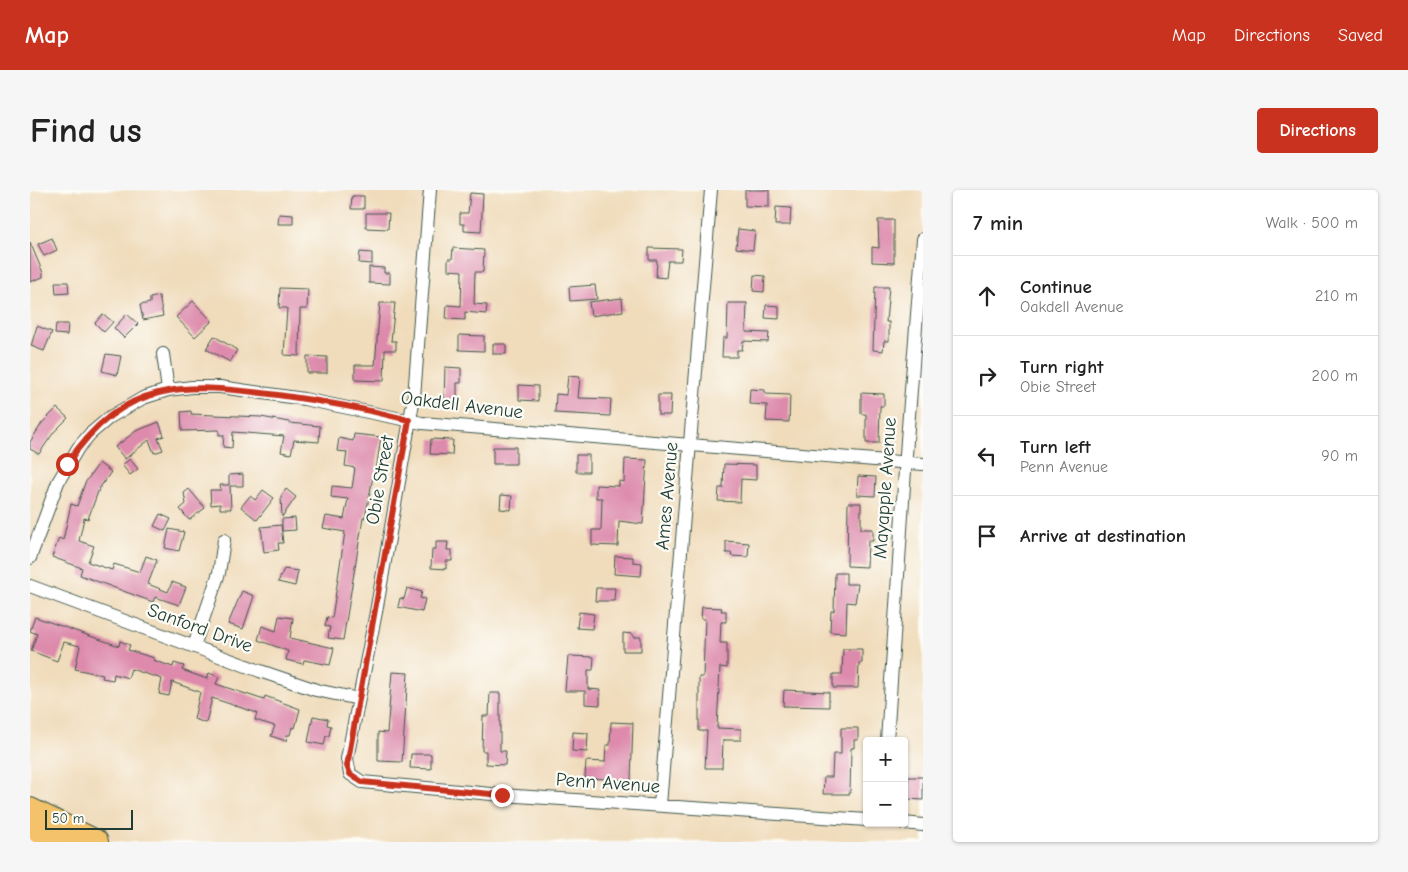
<!DOCTYPE html>
<html lang="en">
<head>
<meta charset="utf-8">
<style>
  :root { --surface:#fff; --page:#f6f6f6; --text:#222; --muted:#767676; --line:#e0e0e0; --accent:#c8321e }
  body { margin:0; font-family:"Comic Neue",sans-serif; background:var(--page); color:var(--text) }
  .controls { position:absolute; right:15px; bottom:15px; display:grid; overflow:hidden; border-radius:5px; box-shadow:0 1px 4px #0004 }
  .controls button { width:45px; height:45px; display:grid; place-items:center; padding:0; border:0; border-bottom:1px solid var(--line); background:var(--surface); color:var(--text); font:25px sans-serif }
  .scale { position:absolute; left:15px; bottom:12px; width:88px; box-sizing:border-box; padding-left:5px; border:2px solid #1f3d34; border-top:0; font-size:14px; line-height:18px; white-space:nowrap; color:#1f3d34; -webkit-text-stroke:4px #fdfcf7; paint-order:stroke }
  .stop { position:absolute; width:15px; height:15px; margin:-11px; border:4px solid #c8321e; border-radius:50%; background:#fff }
  .stop.end { background:#c8321e; border-color:#fff; box-shadow:0 1px 5px #0008 }
  .list { margin:0; padding:0; list-style:none }
  h2 { display:flex; justify-content:space-between; align-items:center; height:65px; margin:0; padding:0 20px; font-size:21px }
  h2 small { font-size:16px; font-weight:400; color:var(--muted) }
  .list li { display:grid; grid-template-columns:32px 1fr auto; gap:15px; align-items:center; box-sizing:border-box; height:80px; padding:0 20px; border-top:1px solid var(--line) }
  .list b { display:block; font-size:19px; white-space:nowrap }
  .list p { margin:0; font-size:16px; white-space:nowrap; color:var(--muted) }
  .list em { font-size:16px; font-style:normal; color:var(--muted) }
  .icon { flex:none; width:28px; height:28px; fill:none; stroke:currentColor; stroke-width:2; stroke-linecap:round; stroke-linejoin:round }
  .map { position:relative; flex:none; width:893px; height:652px; overflow:hidden; border-radius:5px }
  header { display:flex; align-items:center; gap:30px; box-sizing:border-box; height:70px; padding:0 25px; background:var(--accent); color:#fff }
  header strong { font-size:24px }
  nav { display:flex; gap:28px; margin-inline-start:auto; font-size:18px }
  .intro { display:flex; align-items:center; justify-content:space-between; box-sizing:border-box; height:120px; padding:0 30px }
  h1 { margin:0; font-size:35px }
  .button { padding:12px 22px; border-radius:5px; background:var(--accent); color:#fff; font-size:18px; font-weight:700 }
  main { display:flex; gap:30px; padding:0 30px }
  aside { flex:1; background:var(--surface); border-radius:5px; box-shadow:0 1px 4px #0004 }
  .map>svg:first-child { display:block }
  .building { fill:#dd8aac }
  .lines { fill:none; stroke-linecap:round; stroke-linejoin:round }
  .street-casing { stroke:#3e5548; stroke-width:14 }
  .highway-casing { stroke:#3e5548; stroke-width:26 }
  .street { stroke:#fff; stroke-width:12 }
  .highway { stroke:#f3c26a; stroke-width:24 }
  .route { stroke:#c8321e; stroke-width:6 }
  .labels { text-anchor:middle; dominant-baseline:central; stroke-width:4.5; stroke-linejoin:round; paint-order:stroke }
  .street-label { font-size:19px; fill:#1f3d34; stroke:#fdfcf7 }
</style>
</head>
<body>
<header>
<strong>Map</strong>
<nav><a>Map</a><a>Directions</a><a>Saved</a></nav>
</header>
<div class="intro"><h1>Find us</h1><a class="button">Directions</a></div>
<main>
<div class="map">
<svg width="893" height="652" viewBox="0 0 893 652">
  <rect width="100%" height="100%" fill="#fdfcf7"/>
  <filter id="ink" filterUnits="userSpaceOnUse"><feTurbulence type="fractalNoise" baseFrequency=".02" numOctaves="2"/><feDisplacementMap in="SourceGraphic" scale="10" xChannelSelector="R" yChannelSelector="G"/><feConvolveMatrix kernelMatrix="1 2 1 2 8 2 1 2 1" color-interpolation-filters="sRGB"/></filter>
  <filter id="wash" filterUnits="userSpaceOnUse"><feTurbulence type="fractalNoise" baseFrequency=".0096" numOctaves="4" result="noise"/><feDisplacementMap in="SourceGraphic" scale="20" xChannelSelector="R" yChannelSelector="G"/><feGaussianBlur stdDeviation="1.12" result="paint"/><feColorMatrix in="noise" values="0 0 0 0 0 0 0 0 0 0 0 0 0 0 0 0 0 1.4 0 .05"/><feComposite in="paint" operator="in"/></filter>
  <g filter="url(#wash)">
    <rect width="100%" height="100%" fill="#f0dcbb"/>
    <g id="blocks">
      <path class="building" d="M 715,0 L 739,0 L 739,17 L 715,16 Z
        M 440,3 L 453,4 L 451,42 L 434,41 L 434,34 L 430,34 L 430,23 L 438,23 Z
        M 322,6 L 334,6 L 334,19 L 321,19 Z
        M 746,17 L 761,18 L 760,35 L 745,35 Z
        M 336,23 L 359,23 L 358,39 L 336,38 Z
        M 249,24 L 263,25 L 263,34 L 248,34 Z
        M 848,30 L 864,30 L 864,73 L 842,72 L 842,57 L 849,58 Z
        M 708,39 L 725,41 L 723,60 L 706,58 Z
        M 22,48 L 27,60 L 14,66 L 8,54 Z
        M 0,52 L 13,83 L 13,87 L 0,92 Z
        M 423,58 L 454,60 L 453,82 L 445,82 L 444,114 L 457,115 L 456,124 L 435,122 L 435,130 L 416,129 L 417,115 L 431,116 L 432,81 L 418,80 L 418,69 L 422,69 Z
        M 619,58 L 652,59 L 651,71 L 638,71 L 636,88 L 626,87 L 627,70 L 619,70 Z
        M 330,62 L 342,63 L 342,74 L 329,73 Z
        M 339,77 L 354,78 L 354,83 L 360,83 L 360,94 L 339,93 Z
        M 724,85 L 735,86 L 734,102 L 723,101 Z
        M 25,92 L 38,92 L 39,103 L 26,104 Z
        M 565,95 L 567,109 L 540,111 L 539,97 Z
        M 845,97 L 859,97 L 856,132 L 859,132 L 859,151 L 854,151 L 853,161 L 843,160 Z
        M 250,98 L 278,99 L 277,119 L 270,119 L 269,166 L 254,165 L 257,118 L 249,118 Z
        M 129,106 L 133,126 L 113,130 L 110,115 L 120,113 L 120,108 Z
        M 592,108 L 593,121 L 561,126 L 559,112 Z
        M 163,111 L 182,131 L 165,147 L 146,127 Z
        M 350,113 L 365,113 L 361,151 L 366,151 L 366,160 L 355,160 L 354,191 L 325,190 L 325,175 L 345,175 Z
        M 698,113 L 717,113 L 716,142 L 739,143 L 738,152 L 713,151 L 712,160 L 707,160 L 707,167 L 692,167 L 693,148 L 697,148 Z
        M 736,115 L 749,116 L 749,129 L 735,128 Z
        M 73,124 L 83,132 L 74,142 L 65,133 Z
        M 97,124 L 108,134 L 94,148 L 84,138 Z
        M 26,134 L 38,134 L 37,145 L 25,144 Z
        M 7,136 L 22,142 L 14,161 L 1,156 Z
        M 429,145 L 454,146 L 454,161 L 429,160 Z
        M 184,146 L 207,160 L 200,172 L 176,159 Z
        M 463,154 L 476,154 L 476,164 L 463,164 Z
        M 76,164 L 91,166 L 87,185 L 72,181 Z
        M 277,166 L 297,167 L 297,183 L 277,183 Z
        M 415,177 L 431,178 L 431,193 L 427,193 L 427,211 L 414,210 Z
        M 538,186 L 550,187 L 548,208 L 581,209 L 580,226 L 525,223 L 526,204 L 536,205 Z
        M 489,195 L 508,196 L 508,211 L 489,210 Z
        M 720,199 L 735,200 L 735,204 L 760,205 L 759,232 L 736,231 L 737,215 L 719,214 Z
        M 831,203 L 854,204 L 854,216 L 850,216 L 849,253 L 836,253 L 836,224 L 831,224 Z
        M 628,205 L 641,205 L 640,225 L 628,225 Z
        M 27,218 L 38,228 L 24,242 L 9,264 L 0,259 L 0,252 L 12,233 Z
        M 161,221 L 161,224 L 231,227 L 259,232 L 259,233 L 290,236 L 289,252 L 264,250 L 261,264 L 251,262 L 254,246 L 203,242 L 202,258 L 193,257 L 194,245 L 189,245 L 189,240 L 152,241 L 151,222 Z
        M 129,232 L 134,246 L 128,248 L 133,260 L 124,263 L 119,250 L 95,269 L 85,257 L 106,241 Z
        M 324,244 L 351,247 L 345,287 L 343,287 L 335,328 L 333,328 L 313,450 L 298,448 L 300,437 L 295,436 L 297,427 L 302,428 L 315,342 L 293,338 L 296,326 L 314,329 L 318,309 L 301,307 L 302,296 L 322,298 L 325,278 L 315,276 L 317,262 L 307,261 L 309,248 L 323,251 Z
        M 401,249 L 423,250 L 422,265 L 400,264 Z
        M 463,257 L 486,257 L 486,274 L 463,274 Z
        M 546,265 L 559,265 L 559,282 L 546,282 Z
        M 100,269 L 108,279 L 100,285 L 92,275 Z
        M 595,269 L 617,270 L 613,334 L 589,331 L 588,356 L 562,355 L 562,340 L 571,340 L 572,308 L 566,308 L 566,295 L 589,296 L 589,291 L 594,292 Z
        M 69,273 L 81,282 L 69,299 L 58,329 L 54,328 L 49,351 L 64,356 L 58,372 L 82,380 L 84,374 L 110,382 L 116,366 L 127,370 L 118,394 L 138,402 L 142,392 L 156,397 L 149,415 L 125,407 L 123,412 L 50,385 L 52,378 L 22,367 L 29,348 L 33,350 L 41,314 L 47,316 L 55,293 Z
        M 694,274 L 726,275 L 726,290 L 711,289 L 710,312 L 688,311 L 689,298 L 693,298 Z
        M 213,284 L 213,296 L 200,296 L 201,319 L 190,319 L 190,314 L 181,315 L 180,300 L 191,300 L 190,295 L 199,295 L 199,285 Z
        M 828,286 L 846,287 L 845,306 L 827,305 Z
        M 159,299 L 175,318 L 159,330 L 150,319 L 156,314 L 154,303 Z
        M 256,299 L 266,307 L 252,327 L 251,306 Z
        M 233,300 L 244,308 L 227,330 L 211,317 L 220,306 L 225,310 Z
        M 471,305 L 482,306 L 481,320 L 470,319 Z
        M 818,313 L 831,313 L 831,339 L 843,339 L 843,351 L 838,351 L 837,377 L 817,376 Z
        M 130,324 L 141,329 L 135,341 L 124,336 Z
        M 265,328 L 266,340 L 252,341 L 252,329 Z
        M 251,335 L 253,353 L 248,353 L 249,360 L 234,362 L 231,337 Z
        M 139,339 L 154,342 L 149,361 L 135,358 Z
        M 696,351 L 719,353 L 718,367 L 701,366 L 702,363 L 696,363 Z
        M 406,352 L 418,352 L 417,360 L 422,360 L 422,371 L 416,371 L 416,379 L 401,378 L 402,359 L 406,359 Z
        M 585,366 L 603,367 L 603,372 L 612,373 L 611,386 L 584,384 Z
        M 254,379 L 268,381 L 265,396 L 248,392 Z
        M 805,383 L 816,383 L 816,394 L 828,394 L 825,413 L 817,412 L 816,443 L 800,442 L 801,421 L 804,421 Z
        M 377,398 L 392,402 L 390,408 L 395,409 L 392,422 L 368,417 L 370,408 L 374,409 Z
        M 566,398 L 585,398 L 584,411 L 565,411 Z
        M 212,401 L 224,406 L 213,439 L 198,434 Z
        M 672,417 L 692,418 L 691,421 L 696,421 L 696,432 L 691,432 L 690,453 L 697,453 L 697,478 L 690,477 L 687,538 L 711,539 L 711,550 L 693,550 L 692,578 L 675,578 L 677,541 L 669,541 L 669,487 L 673,487 L 675,429 L 671,429 Z
        M 549,422 L 564,424 L 562,439 L 547,438 Z
        M 249,426 L 263,428 L 260,448 L 304,458 L 300,475 L 274,470 L 273,474 L 256,470 L 258,461 L 228,450 L 232,436 L 246,441 Z
        M 5,427 L 89,456 L 90,451 L 100,455 L 98,460 L 124,468 L 123,470 L 143,477 L 144,473 L 154,476 L 152,480 L 177,489 L 179,483 L 189,487 L 186,494 L 234,510 L 235,506 L 270,519 L 265,538 L 262,537 L 260,545 L 257,545 L 256,551 L 241,546 L 245,536 L 225,530 L 227,523 L 182,508 L 176,533 L 164,529 L 170,502 L 142,492 L 139,506 L 129,504 L 132,489 L 101,479 L 98,488 L 84,484 L 83,490 L 72,488 L 73,485 L 45,479 L 50,456 L 34,452 L 27,471 L 1,461 L 7,444 L 0,441 Z
        M 593,443 L 603,444 L 603,447 L 611,447 L 611,461 L 593,461 Z
        M 813,459 L 832,459 L 832,473 L 829,473 L 828,498 L 803,498 L 803,484 L 812,484 Z
        M 538,466 L 564,467 L 563,480 L 558,480 L 558,499 L 570,500 L 570,515 L 555,514 L 555,501 L 535,501 Z
        M 362,482 L 378,483 L 372,572 L 348,571 L 348,542 L 357,543 Z
        M 754,500 L 799,502 L 799,517 L 753,516 Z
        M 460,503 L 470,503 L 470,561 L 476,561 L 475,575 L 456,574 L 456,561 L 452,561 L 453,526 L 459,526 Z
        M 283,526 L 298,529 L 297,535 L 301,536 L 299,546 L 296,546 L 294,555 L 278,552 Z
        M 581,532 L 603,533 L 601,590 L 555,588 L 556,571 L 575,572 L 576,555 L 580,555 Z
        M 811,538 L 828,538 L 828,550 L 824,550 L 824,558 L 821,558 L 820,604 L 793,604 L 794,587 L 802,587 L 803,564 L 811,564 Z
        M 543,542 L 558,543 L 557,562 L 542,561 Z
        M 381,564 L 401,564 L 401,579 L 380,578 Z
        M 878,587 L 893,587 L 893,610 L 878,609 Z"/>
    </g>
  </g>
  <g filter="url(#ink)">
    <use href="#blocks" fill-opacity="0" stroke="#3e5548" stroke-width="1"/>
    <g class="lines">
      <defs>
        <path id="street" d="M 400,0 L 384,207 L 346,422 L 317,569 L 320,584 L 332,592 L 472,605 L 837,630
          M 133,164 L 138,200
          M 0,368 L 28,292 L 48,258 L 60,244 L 80,227 L 113,208 L 138,200 L 162,197 L 190,197 L 274,209 L 392,233 L 893,274
          M 0,396 L 230,481 L 286,500 L 329,509
          M 164,456 L 189,383 L 194,350
          M 857,551 L 877,250 L 893,49
          M 630,615 L 681,0
          M 874,633 L 893,635"/>
        <path id="highway" d="M 0,620 L 66,652
          M 0,641 L 30,652"/>
      </defs>
      <use href="#street" class="street-casing"/>
      <use href="#highway" class="highway-casing"/>
      <use href="#street" class="street"/>
      <use href="#highway" class="highway"/>
    </g>
  </g>
  <g class="lines" filter="url(#ink)">
    <path class="route" d="M 37,274 C 94,188 156,193 248,205 C 293,211 336,219 379,230 L 317,576 L 320,584 L 332,592 L 472,605"/>
  </g>
  <g class="labels">
    <g class="street-label">
      <text transform="translate(432 215) rotate(7)">Oakdell Avenue</text>
      <text transform="translate(350 290) rotate(-80)">Obie Street</text>
      <text transform="translate(855 298) rotate(-86)">Mayapple Avenue</text>
      <text transform="translate(637 306) rotate(-85)">Ames Avenue</text>
      <text transform="translate(170 438) rotate(20)">Sanford Drive</text>
      <text transform="translate(578 593) rotate(4)">Penn Avenue</text>
    </g>
  </g>
</svg>
<div class="controls">
<button>+</button>
<button>−</button>
</div>
<div class="scale">50 m</div>
<div class="stop" style="left:37px;top:274px"></div>
<div class="stop end" style="left:472px;top:605px"></div>
</div>
<aside>
<h2>7 min<small>Walk · 500 m</small></h2>
<ul class="list">
<li><svg class="icon" aria-label="ahead" viewBox="0 0 24 24"><path d="M12 20V5M6 11l6-6 6 6"/></svg><div><b>Continue</b><p>Oakdell Avenue</p></div><em>210 m</em></li>
<li><svg class="icon" aria-label="right" viewBox="0 0 24 24"><path d="M7 20v-9h11M14 6l5 5-5 5"/></svg><div><b>Turn right</b><p>Obie Street</p></div><em>200 m</em></li>
<li><svg class="icon" aria-label="left" viewBox="0 0 24 24"><path d="M17 20v-9H6M10 6l-5 5 5 5"/></svg><div><b>Turn left</b><p>Penn Avenue</p></div><em>90 m</em></li>
<li><svg class="icon" aria-label="arrive" viewBox="0 0 24 24"><path d="M6 21V4h12l-3 4 3 4H6"/></svg><div><b>Arrive at destination</b></div></li>
</ul>
</aside>
</main>
</body>
</html>
